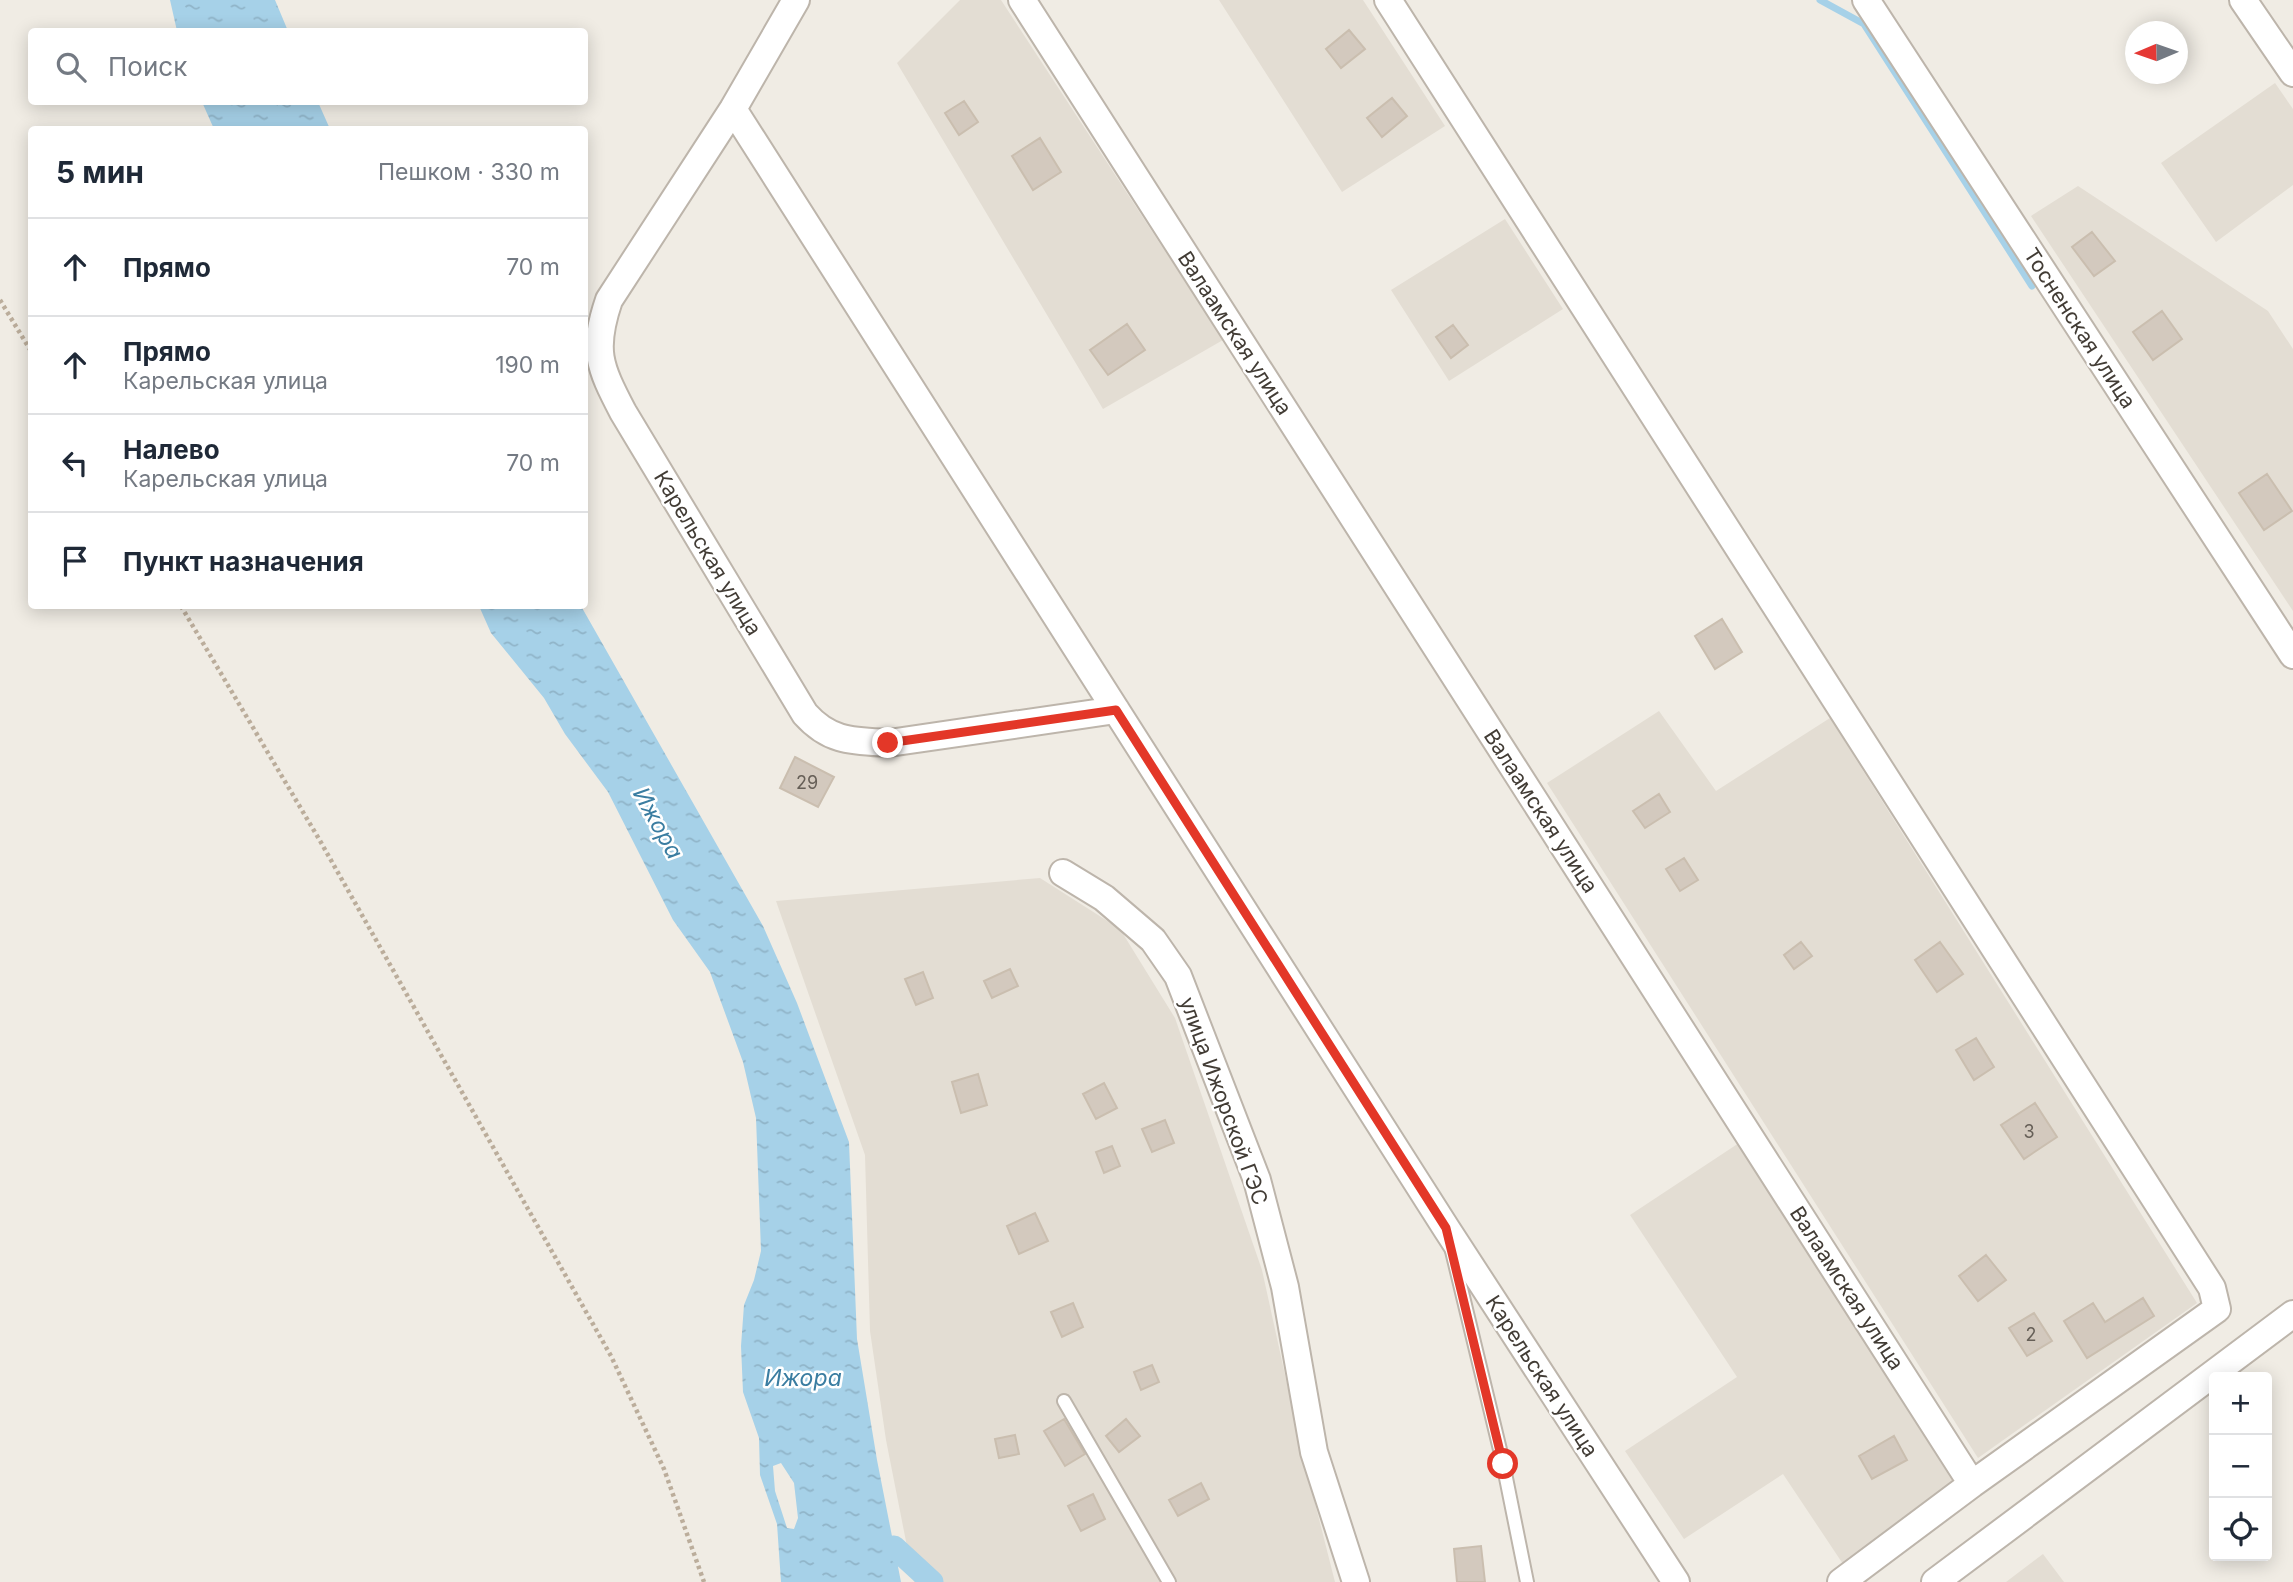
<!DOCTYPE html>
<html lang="ru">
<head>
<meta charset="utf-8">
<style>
  :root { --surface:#fff; --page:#f2f2f3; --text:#1f2937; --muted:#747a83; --line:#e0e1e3 }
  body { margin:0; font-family:Inter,sans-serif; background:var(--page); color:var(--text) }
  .controls { position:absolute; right:21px; bottom:21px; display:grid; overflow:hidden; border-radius:7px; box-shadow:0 4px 18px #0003 }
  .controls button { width:63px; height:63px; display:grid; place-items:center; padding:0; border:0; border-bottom:2px solid var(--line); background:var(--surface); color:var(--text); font:35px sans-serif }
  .compass { position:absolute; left:2125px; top:21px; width:63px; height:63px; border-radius:50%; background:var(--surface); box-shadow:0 4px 18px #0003; rotate:268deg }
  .stop { position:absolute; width:21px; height:21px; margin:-16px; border:5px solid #e33728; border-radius:50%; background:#fff }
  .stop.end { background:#e33728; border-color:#fff; box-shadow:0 2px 7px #0008 }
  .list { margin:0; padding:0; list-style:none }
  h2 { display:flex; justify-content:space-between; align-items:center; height:91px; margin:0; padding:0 28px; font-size:30px }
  h2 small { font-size:23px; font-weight:400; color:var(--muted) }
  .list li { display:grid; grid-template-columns:46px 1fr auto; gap:21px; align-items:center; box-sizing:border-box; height:98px; padding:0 28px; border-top:2px solid var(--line) }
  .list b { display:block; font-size:26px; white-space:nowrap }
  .list p { margin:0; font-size:23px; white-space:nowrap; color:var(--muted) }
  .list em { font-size:23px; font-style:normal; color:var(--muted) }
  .icon { flex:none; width:38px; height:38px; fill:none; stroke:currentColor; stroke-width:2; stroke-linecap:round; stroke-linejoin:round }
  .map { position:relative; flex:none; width:2293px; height:1582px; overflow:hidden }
  .search { position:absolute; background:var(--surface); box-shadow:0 4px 18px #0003; left:28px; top:28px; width:560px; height:77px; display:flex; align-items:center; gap:18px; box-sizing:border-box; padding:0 24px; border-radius:7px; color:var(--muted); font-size:26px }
  .panel { position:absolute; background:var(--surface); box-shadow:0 4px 18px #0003; left:28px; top:126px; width:560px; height:483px; border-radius:7px }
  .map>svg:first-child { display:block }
  .residential { fill:#e3ddd3 }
  .water { fill:url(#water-ripples); fill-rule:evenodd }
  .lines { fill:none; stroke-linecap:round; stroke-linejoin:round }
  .stream { stroke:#a6d1e8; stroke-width:7 }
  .canal { stroke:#a6d1e8; stroke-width:23 }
  .building { fill:#d3c9be; stroke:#cabeaf; stroke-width:2 }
  .service-casing { stroke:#bdb5ab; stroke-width:16 }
  .minor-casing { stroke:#bdb5ab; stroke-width:30 }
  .path { stroke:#bbad9b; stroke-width:4.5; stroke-dasharray:3.5 3.5; stroke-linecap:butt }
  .service { stroke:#fff; stroke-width:12 }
  .minor { stroke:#fff; stroke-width:26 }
  .route { stroke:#e33728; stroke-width:9 }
  .labels { text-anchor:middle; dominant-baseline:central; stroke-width:5; stroke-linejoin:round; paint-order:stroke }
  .number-label { font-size:18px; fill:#665f57 }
  .street-label { font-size:21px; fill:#423c35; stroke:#fff }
  .water-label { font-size:23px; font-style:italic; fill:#3a7da1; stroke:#fff }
</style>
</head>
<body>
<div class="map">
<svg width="2293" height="1582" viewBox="0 0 2293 1582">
  <defs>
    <pattern id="water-ripples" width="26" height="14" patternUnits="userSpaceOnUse" patternTransform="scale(1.75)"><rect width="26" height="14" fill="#a6d1e8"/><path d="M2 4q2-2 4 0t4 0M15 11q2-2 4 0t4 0" fill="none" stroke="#90b4c8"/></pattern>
  </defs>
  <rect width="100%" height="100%" fill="#f0ece4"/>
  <path class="residential" d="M 960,0 L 1001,0 L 1223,340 L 1103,409 L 897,63 Z
    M 1219,0 L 1363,0 L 1445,126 L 1342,192 Z
    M 2275,83 L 2293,109 L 2293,185 L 2216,242 L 2161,163 Z
    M 2078,186 L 2268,311 L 2293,349 L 2293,611 L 2031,216 Z
    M 1505,219 L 1563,309 L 1449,381 L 1391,290 Z
    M 1659,711 L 1716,791 L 1830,718 L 2197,1303 L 1978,1458 L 1547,783 Z
    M 1040,878 L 1120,929 L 1175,1018 L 1262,1270 L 1302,1452 L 1335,1582 L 914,1582 L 886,1440 L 870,1331 L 865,1155 L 776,901 Z
    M 1739,1143 L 1953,1482 L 1843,1564 L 1783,1474 L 1684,1539 L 1625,1451 L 1737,1377 L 1630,1215 Z
    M 2043,1554 L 2064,1582 L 2006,1582 Z"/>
  <path class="water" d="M 170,0 L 275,0 L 288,31 L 177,31 Z
    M 202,102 L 318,102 L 330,129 L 214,129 Z
    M 479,606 L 581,606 L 763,926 L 797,1003 L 849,1142 L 857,1339 L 877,1460 L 901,1582 L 781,1582 L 777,1524 L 760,1475 L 759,1438 L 743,1392 L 741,1346 L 744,1305 L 754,1280 L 761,1251 L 756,1118 L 743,1062 L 710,972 L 673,920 L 608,792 L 565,734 L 544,698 L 491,633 ZM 781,1463 L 794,1483 L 798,1518 L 794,1529 L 787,1528 L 775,1491 L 773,1466 Z"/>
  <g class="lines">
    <path class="stream" d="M 1820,0 L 1864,24 L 2032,286"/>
    <path class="canal" d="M 894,1547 L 932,1582"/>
  </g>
  <path class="building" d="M 1349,30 L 1365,49 L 1341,68 L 1326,49 Z
    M 1392,98 L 1407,116 L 1382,137 L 1367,118 Z
    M 964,101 L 978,122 L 959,135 L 945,113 Z
    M 1040,138 L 1061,172 L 1033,190 L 1012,156 Z
    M 2092,232 L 2115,261 L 2094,276 L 2072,247 Z
    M 2162,311 L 2182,339 L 2153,360 L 2133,332 Z
    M 1127,324 L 1145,350 L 1108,375 L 1090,350 Z
    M 1453,325 L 1468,345 L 1451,358 L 1436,337 Z
    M 2267,474 L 2292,511 L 2264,530 L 2239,493 Z
    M 1722,619 L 1742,652 L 1715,669 L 1695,636 Z
    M 795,757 L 834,777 L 818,807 L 780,788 Z
    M 1659,794 L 1670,812 L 1645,828 L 1633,811 Z
    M 1684,858 L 1698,880 L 1680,891 L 1666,869 Z
    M 1801,942 L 1812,956 L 1794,969 L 1784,955 Z
    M 1940,942 L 1963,974 L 1937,992 L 1915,960 Z
    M 1010,969 L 1018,986 L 992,998 L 984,981 Z
    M 923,972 L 933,998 L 916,1005 L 905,979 Z
    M 1976,1038 L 1994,1067 L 1974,1080 L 1956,1050 Z
    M 978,1074 L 987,1105 L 961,1113 L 952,1082 Z
    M 1104,1083 L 1117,1108 L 1096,1119 L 1083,1094 Z
    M 2035,1103 L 2057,1137 L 2024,1159 L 2001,1125 Z
    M 1165,1120 L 1174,1143 L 1152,1152 L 1142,1129 Z
    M 1112,1146 L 1120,1166 L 1104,1173 L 1096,1152 Z
    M 1035,1213 L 1048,1241 L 1019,1254 L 1007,1226 Z
    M 1986,1255 L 2006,1280 L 1978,1301 L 1959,1276 Z
    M 2143,1298 L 2154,1316 L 2087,1358 L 2064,1321 L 2093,1303 L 2105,1322 Z
    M 1073,1303 L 1083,1327 L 1062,1337 L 1051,1312 Z
    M 2034,1313 L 2052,1341 L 2027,1356 L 2009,1328 Z
    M 1152,1365 L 1159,1382 L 1141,1390 L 1134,1372 Z
    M 1064,1419 L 1085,1454 L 1065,1466 L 1044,1431 Z
    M 1126,1419 L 1140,1436 L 1119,1452 L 1106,1436 Z
    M 1015,1435 L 1019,1454 L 999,1458 L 995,1439 Z
    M 1894,1436 L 1907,1460 L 1872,1479 L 1859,1456 Z
    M 1201,1483 L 1209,1499 L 1178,1516 L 1169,1500 Z
    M 1093,1494 L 1105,1519 L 1081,1531 L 1068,1506 Z
    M 1481,1546 L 1485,1582 L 1457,1582 L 1454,1549 Z"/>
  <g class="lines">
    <defs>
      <path id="service" d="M 1452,1251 L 1502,1458 L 1527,1582
        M 1064,1401 L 1169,1582"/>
      <path id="minor" d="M 796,0 L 733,109 L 609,300 C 592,350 599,366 623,412 L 805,714 C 830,742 853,741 889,743 L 1116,710
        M 1022,0 L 1972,1484 L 1841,1582
        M 1388,0 L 2212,1288 L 2217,1309 L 1972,1484
        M 1866,0 L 2293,655
        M 2243,0 L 2293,73
        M 733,109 L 1446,1228 L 1676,1582
        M 1063,873 L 1104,898 L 1153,940 L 1178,976 L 1257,1180 L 1285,1287 L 1314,1452 L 1356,1582
        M 1935,1582 L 2293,1314"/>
    </defs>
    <use href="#service" class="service-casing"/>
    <use href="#minor" class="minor-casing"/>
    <path class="path" d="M 0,300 L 32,353
      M 181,606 L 319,839 L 611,1356 L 664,1469 L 704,1582"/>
    <use href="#service" class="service"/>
    <use href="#minor" class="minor"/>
  </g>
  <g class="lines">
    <path class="route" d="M 888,743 L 1116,710 L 1446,1228 L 1503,1464"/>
  </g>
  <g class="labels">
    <g class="number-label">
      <text x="807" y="782">29</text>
      <text x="2029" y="1131">3</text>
      <text x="2031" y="1334">2</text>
    </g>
    <g class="street-label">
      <text transform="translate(2080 328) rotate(57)">Тосненская улица</text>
      <text transform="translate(1235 333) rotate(57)">Валаамская улица</text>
      <text transform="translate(708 553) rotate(59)">Карельская улица</text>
      <text transform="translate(1541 811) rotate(57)">Валаамская улица</text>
      <text transform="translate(1224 1101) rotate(70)">улица Ижорской ГЭС</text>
      <text transform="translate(1847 1288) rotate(57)">Валаамская улица</text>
      <text transform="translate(1542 1376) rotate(57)">Карельская улица</text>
    </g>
    <g class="water-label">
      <text transform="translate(658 823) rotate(61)">Ижора</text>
      <text x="803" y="1378">Ижора</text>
    </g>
  </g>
</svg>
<div class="controls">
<button>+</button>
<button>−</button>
<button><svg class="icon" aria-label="locate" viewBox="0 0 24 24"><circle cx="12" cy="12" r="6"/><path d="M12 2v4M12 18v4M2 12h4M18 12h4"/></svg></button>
</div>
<svg class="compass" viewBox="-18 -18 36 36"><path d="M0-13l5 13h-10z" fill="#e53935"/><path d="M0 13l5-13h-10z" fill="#747a83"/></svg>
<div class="stop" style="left:1503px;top:1464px"></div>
<div class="stop end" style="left:888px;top:743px"></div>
<div class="search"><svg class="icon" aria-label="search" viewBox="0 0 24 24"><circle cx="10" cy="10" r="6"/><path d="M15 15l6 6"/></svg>Поиск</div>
<section class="panel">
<h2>5 мин<small>Пешком · 330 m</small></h2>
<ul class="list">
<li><svg class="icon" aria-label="ahead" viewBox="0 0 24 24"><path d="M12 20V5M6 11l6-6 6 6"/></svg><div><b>Прямо</b></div><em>70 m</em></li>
<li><svg class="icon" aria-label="ahead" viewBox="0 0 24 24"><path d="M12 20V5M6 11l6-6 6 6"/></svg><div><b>Прямо</b><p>Карельская улица</p></div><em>190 m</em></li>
<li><svg class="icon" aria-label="left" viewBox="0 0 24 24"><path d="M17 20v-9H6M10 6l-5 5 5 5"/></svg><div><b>Налево</b><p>Карельская улица</p></div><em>70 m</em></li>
<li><svg class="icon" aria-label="arrive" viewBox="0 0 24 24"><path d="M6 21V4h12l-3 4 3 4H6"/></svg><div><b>Пункт назначения</b></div></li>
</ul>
</section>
</div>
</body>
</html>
